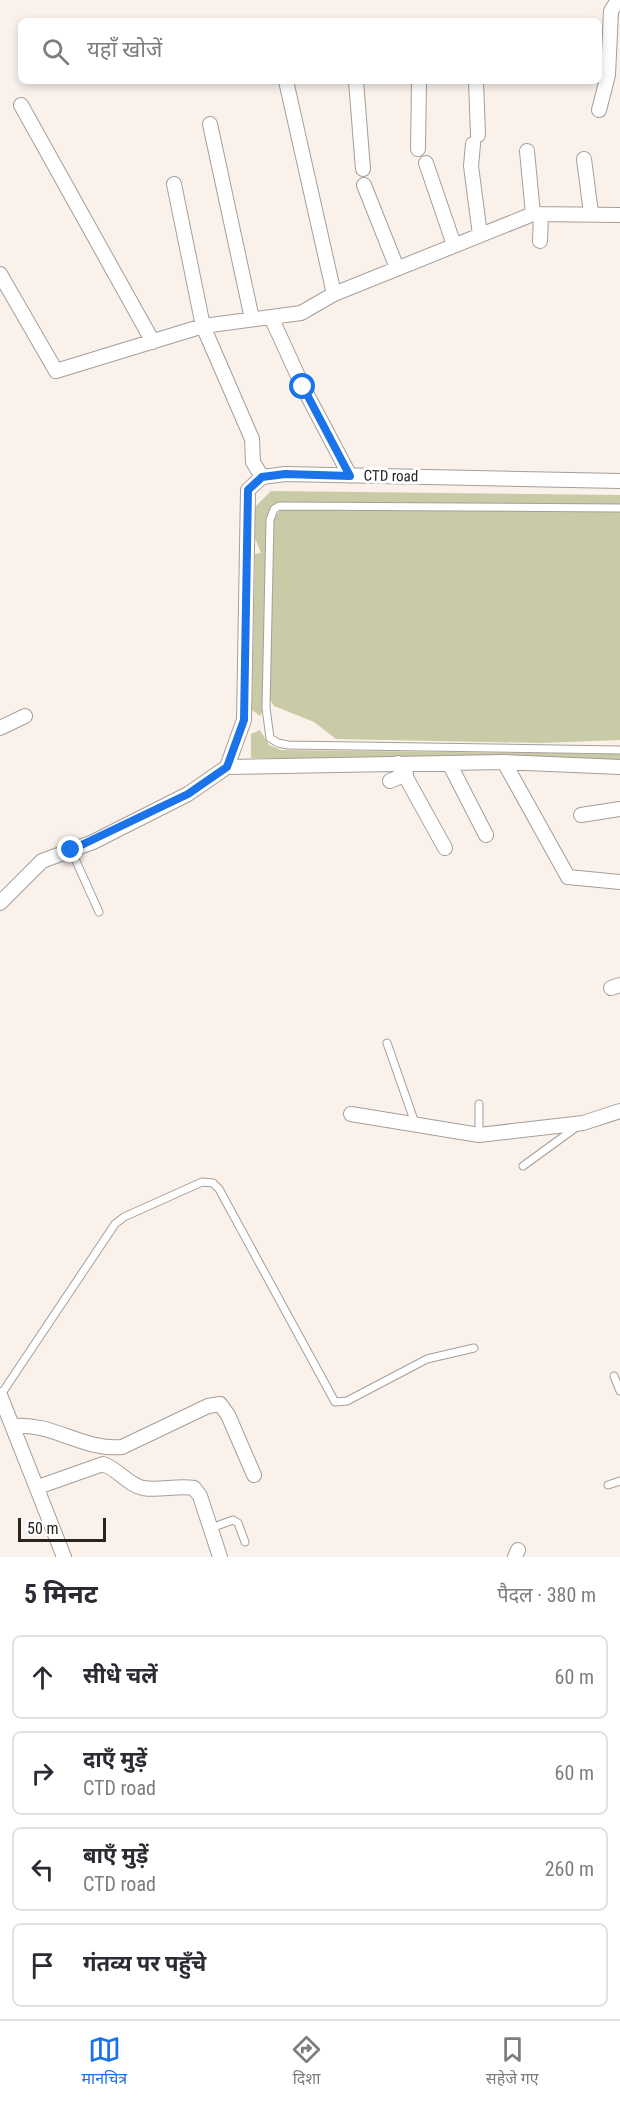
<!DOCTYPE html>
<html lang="hi">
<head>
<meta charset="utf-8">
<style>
  :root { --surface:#fff; --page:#f7f7f7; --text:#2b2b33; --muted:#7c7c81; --line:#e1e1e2; --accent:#1a73e8 }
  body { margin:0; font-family:"Roboto Condensed","Noto Sans Devanagari",sans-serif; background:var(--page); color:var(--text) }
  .scale { position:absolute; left:18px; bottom:15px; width:88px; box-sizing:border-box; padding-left:6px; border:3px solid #282422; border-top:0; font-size:16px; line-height:21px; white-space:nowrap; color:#282422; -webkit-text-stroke:4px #fff; paint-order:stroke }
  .stop { position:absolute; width:18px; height:18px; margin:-14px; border:4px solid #1a73e8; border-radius:50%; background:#fff }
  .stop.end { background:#1a73e8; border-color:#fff; box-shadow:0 2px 6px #0008 }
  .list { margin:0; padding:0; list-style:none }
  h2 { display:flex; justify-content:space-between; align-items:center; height:78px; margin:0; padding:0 24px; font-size:26px }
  h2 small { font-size:20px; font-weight:400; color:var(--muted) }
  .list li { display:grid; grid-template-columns:39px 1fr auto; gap:18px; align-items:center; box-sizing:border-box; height:84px; margin:0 12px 12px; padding:0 12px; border:2px solid var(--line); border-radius:9px }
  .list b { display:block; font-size:22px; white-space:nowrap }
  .list p { margin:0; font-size:20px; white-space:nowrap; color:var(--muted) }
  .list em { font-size:20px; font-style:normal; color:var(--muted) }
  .icon { flex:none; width:33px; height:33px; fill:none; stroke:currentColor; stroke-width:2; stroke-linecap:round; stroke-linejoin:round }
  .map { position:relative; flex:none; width:620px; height:1557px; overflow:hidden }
  .search { position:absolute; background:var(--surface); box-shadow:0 3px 9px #0003; left:18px; right:18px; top:18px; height:66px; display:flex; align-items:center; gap:15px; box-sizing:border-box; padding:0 21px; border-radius:9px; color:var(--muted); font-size:22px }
  .sheet { height:462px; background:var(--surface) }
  nav { display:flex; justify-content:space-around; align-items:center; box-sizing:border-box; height:84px; border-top:2px solid var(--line); background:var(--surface); font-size:16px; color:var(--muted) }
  nav a { display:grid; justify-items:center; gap:3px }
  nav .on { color:var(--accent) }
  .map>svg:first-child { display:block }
  .green { fill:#c8cba5 }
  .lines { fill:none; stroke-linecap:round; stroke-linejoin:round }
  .service-casing { stroke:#a69e98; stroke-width:9 }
  .minor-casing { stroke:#a69e98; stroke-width:16 }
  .service { stroke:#fff; stroke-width:7 }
  .minor { stroke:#fff; stroke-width:14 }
  .route { stroke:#1a73e8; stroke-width:8 }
  .labels { text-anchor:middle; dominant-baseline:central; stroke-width:6; stroke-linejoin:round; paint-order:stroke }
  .street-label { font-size:15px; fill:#282422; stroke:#fff }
</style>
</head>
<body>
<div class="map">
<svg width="620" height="1557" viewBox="0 0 620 1557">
  <rect width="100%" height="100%" fill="#faf1eb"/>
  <path class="green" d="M 271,491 L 620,495 L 620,506 L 290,502 C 278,503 270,507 268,519 L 264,709 L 260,716 L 252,710 L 255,554 L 261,553 L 255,538 L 254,508 Z
    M 282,508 L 620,512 L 620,740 L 540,743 L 336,739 L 314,722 L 274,706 L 269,698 L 273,519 Z
    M 260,730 L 269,745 L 281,750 L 620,754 L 620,762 L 251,758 L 251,734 Z"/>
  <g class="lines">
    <defs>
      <path id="service" d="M 620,508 L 279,506 L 274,509 L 270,520 L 266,708 L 270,738 L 278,743 L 288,745 L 620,750
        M 71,850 L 99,912
        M 387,1043 L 415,1123
        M 479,1104 L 479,1135
        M 523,1166 L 578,1126
        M 614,1376 L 620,1391
        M 0,1396 L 115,1224 L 124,1217 L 202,1182 L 213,1183 L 219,1189 L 335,1402 L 347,1401 L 427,1359 L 474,1348
        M 608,1485 L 620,1481
        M 211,1528 L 233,1520 L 238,1523 L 245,1542"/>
      <path id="minor" d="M 286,81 L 334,294
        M 356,81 L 363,169
        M 476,81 L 478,135
        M 21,105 L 153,342
        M 599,110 L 608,75 L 611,11 L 618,0
        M 210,124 L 252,319
        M 473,144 L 471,166 L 480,235
        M 418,149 L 419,81
        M 527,151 L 533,214
        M 584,159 L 591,213
        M 426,163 L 454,245
        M 174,184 L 203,326 L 252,439 L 253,462 L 262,477
        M 364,185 L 397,268
        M 540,241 L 541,214
        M 0,274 L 56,371 L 203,326 L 301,313 L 334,294 L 533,214 L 620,215
        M 271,317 L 303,387 L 350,476
        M 0,728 L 25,716
        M 504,762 L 620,767
        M 398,763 L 445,848
        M 449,763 L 486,835
        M 227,767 L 504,762 L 568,877 L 620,882
        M 390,781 L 406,774
        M 581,815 L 620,809
        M 0,903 L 42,861 L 93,842 L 188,794 L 227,767 L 244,720 L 248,490 L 262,477 L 285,474 L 620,481
        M 611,988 L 620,985
        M 351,1114 L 479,1135 L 583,1123 L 620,1111
        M 0,1395 L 64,1557
        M 13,1426 C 52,1422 84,1451 122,1447 L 208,1406 L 220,1404 L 228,1415 L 254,1475
        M 38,1487 L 103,1464 C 118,1469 128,1485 143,1488 C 160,1491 177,1485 194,1488 L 200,1496 L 220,1557
        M 515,1557 L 518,1550"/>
    </defs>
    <use href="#service" class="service-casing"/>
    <use href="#minor" class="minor-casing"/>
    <use href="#service" class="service"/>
    <use href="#minor" class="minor"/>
  </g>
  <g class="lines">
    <path class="route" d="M 71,850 L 188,794 L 227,767 L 244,720 L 248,490 L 262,477 L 285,474 L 350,476 L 303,387"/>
  </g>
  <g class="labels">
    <g class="street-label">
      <text transform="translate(391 476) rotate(1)">CTD road</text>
    </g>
  </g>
</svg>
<div class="scale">50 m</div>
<div class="stop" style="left:303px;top:387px"></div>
<div class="stop end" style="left:71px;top:850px"></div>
<div class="search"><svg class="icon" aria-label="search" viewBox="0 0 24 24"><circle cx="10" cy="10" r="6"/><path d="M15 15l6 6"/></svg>यहाँ खोजें</div>
</div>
<section class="sheet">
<h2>5 मिनट<small>पैदल · 380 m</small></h2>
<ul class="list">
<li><svg class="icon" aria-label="ahead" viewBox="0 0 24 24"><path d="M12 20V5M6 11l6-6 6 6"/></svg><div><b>सीधे चलें</b></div><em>60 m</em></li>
<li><svg class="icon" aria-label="right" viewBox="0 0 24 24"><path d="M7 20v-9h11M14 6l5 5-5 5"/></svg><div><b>दाएँ मुड़ें</b><p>CTD road</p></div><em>60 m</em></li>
<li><svg class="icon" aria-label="left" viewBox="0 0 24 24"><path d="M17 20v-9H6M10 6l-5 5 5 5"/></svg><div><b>बाएँ मुड़ें</b><p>CTD road</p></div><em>260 m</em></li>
<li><svg class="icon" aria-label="arrive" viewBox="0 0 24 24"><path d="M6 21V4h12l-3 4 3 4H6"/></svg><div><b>गंतव्य पर पहुँचे</b></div></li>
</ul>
</section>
<nav>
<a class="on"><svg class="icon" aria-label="map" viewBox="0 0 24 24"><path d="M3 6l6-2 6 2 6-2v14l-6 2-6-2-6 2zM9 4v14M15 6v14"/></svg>मानचित्र</a>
<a><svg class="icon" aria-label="directions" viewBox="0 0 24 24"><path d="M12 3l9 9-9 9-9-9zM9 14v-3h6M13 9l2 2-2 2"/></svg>दिशा</a>
<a><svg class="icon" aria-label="saved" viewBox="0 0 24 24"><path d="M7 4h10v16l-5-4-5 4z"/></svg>सहेजे गए</a>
</nav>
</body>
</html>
